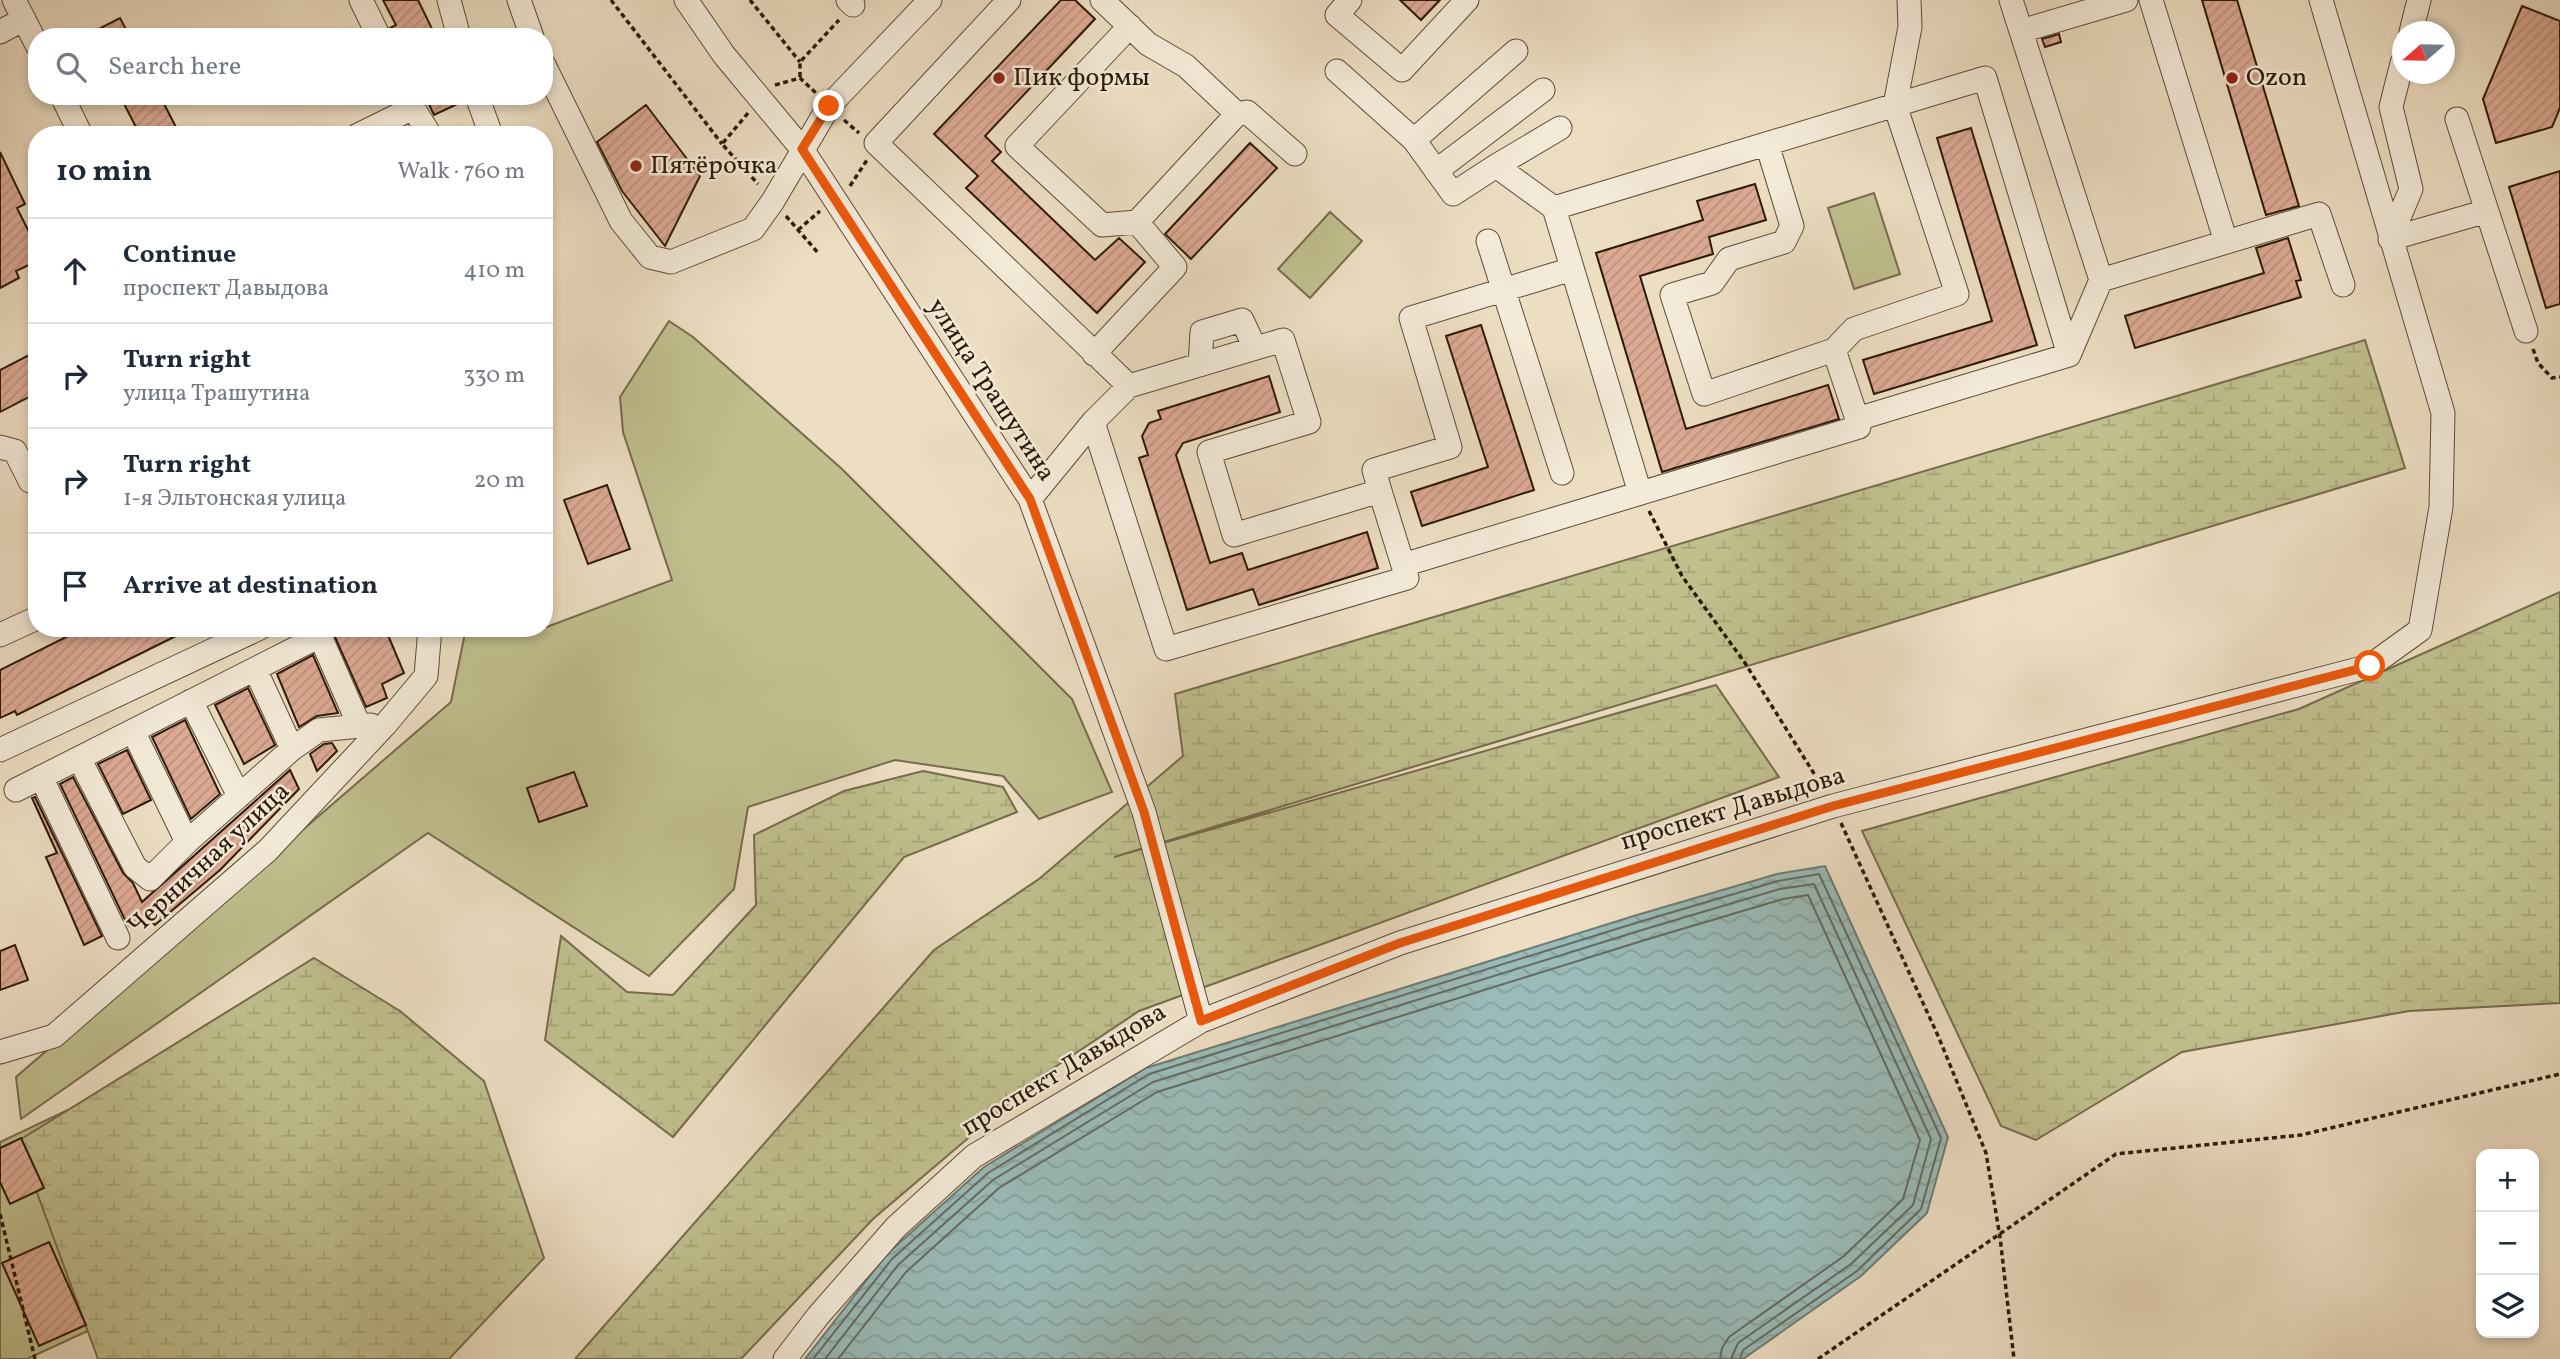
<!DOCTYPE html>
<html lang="en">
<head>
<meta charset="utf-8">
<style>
  :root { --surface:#fff; --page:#f2f2f3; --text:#1f2937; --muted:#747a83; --line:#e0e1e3 }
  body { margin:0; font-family:Vollkorn,serif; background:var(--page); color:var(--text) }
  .controls { position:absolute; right:21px; bottom:21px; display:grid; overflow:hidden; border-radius:14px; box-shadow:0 4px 10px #0003 }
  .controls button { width:63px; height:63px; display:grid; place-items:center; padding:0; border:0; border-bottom:2px solid var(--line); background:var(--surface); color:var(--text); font:35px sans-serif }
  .compass { position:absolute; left:2392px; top:21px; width:63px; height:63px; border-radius:50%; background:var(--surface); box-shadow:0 4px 10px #0003; rotate:250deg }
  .stop { position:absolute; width:21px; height:21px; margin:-16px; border:5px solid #ea580c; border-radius:50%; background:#fff }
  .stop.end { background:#ea580c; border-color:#fff; box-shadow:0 2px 7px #0008 }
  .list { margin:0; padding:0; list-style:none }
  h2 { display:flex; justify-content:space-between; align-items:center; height:91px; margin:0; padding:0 28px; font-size:30px }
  h2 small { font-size:23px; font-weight:400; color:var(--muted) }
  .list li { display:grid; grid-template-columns:46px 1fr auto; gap:21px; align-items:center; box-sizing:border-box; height:105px; padding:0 28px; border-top:2px solid var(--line) }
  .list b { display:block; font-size:26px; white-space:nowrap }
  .list p { margin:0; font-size:23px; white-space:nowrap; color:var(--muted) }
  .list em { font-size:23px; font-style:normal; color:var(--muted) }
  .icon { flex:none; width:38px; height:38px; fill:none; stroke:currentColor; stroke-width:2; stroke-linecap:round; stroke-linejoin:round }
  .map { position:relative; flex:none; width:2560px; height:1359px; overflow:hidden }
  .search { position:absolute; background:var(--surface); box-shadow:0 4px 10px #0003; left:28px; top:28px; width:525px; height:77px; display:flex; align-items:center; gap:18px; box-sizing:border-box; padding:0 24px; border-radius:28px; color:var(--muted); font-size:26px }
  .panel { position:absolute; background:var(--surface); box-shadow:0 4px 10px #0003; left:28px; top:126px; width:525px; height:511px; border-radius:28px }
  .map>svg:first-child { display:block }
  .green { fill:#c0bf8e; stroke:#766c4b; stroke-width:2 }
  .wetland { fill:url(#wetland-marsh); stroke:#766c4b; stroke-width:2 }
  .water { fill:url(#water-waves); stroke:#6e7b72; stroke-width:2 }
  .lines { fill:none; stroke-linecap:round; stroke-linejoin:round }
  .shore { stroke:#636a60; stroke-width:2 }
  .building { fill:url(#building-hatch); stroke:#2c1a08; stroke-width:2 }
  .minor-casing { stroke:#5c4b37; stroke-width:25 }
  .path { stroke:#2c1a08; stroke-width:3.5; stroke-dasharray:5 3.5; stroke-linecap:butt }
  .minor { stroke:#f3ead8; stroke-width:23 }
  .route { stroke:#ea580c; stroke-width:9 }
  .poi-dot { fill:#8f2418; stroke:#f3ead8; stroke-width:2.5 }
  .labels { text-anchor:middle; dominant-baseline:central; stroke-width:5; stroke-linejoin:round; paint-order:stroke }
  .poi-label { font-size:26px; fill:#2c1a08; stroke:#f3ead8; text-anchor:start }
  .street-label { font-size:26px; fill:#2c1a08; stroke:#f3ead8 }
</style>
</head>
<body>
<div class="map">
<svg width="2560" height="1359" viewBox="0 0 2560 1359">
  <defs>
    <pattern id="wetland-marsh" width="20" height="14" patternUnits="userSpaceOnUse" patternTransform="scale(1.75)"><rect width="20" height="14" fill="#c0bf8e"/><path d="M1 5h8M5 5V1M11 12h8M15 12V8" fill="none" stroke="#a5a479"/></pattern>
    <pattern id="water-waves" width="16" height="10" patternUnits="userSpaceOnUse" patternTransform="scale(1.75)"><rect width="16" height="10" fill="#9abbb8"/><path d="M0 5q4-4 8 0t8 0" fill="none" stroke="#85a09d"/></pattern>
    <pattern id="building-hatch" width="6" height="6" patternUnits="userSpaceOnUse" patternTransform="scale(1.75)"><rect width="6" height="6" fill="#dca993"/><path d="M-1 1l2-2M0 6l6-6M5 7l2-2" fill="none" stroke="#bd917d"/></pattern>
  </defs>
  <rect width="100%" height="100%" fill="#eddec3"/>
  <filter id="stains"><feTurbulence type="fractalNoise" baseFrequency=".00286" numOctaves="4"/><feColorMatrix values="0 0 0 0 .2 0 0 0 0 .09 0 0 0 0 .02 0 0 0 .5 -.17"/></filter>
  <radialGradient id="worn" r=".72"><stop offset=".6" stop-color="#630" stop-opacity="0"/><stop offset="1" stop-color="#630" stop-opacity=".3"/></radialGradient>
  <path class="green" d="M 1874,193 L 1900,274 L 1854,289 L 1828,208 Z
    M 1330,212 L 1362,241 L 1310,298 L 1278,269 Z
    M 669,321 L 693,337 L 842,469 L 1072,699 L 1112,792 L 1039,819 L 1003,776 L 895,760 L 748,807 L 734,889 L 649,976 L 428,833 L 21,1119 L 16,1077 L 451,702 L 466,628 L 544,628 L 672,580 L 623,432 L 620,397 Z
    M 125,1083 L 107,1322 L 27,1359 L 0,1359 L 0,1142 Z"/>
  <path class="wetland" d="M 2365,340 L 2405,468 L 1114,857 L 1716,685 L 1779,777 L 1139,1011 L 1040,1077 L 873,1219 L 741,1359 L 575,1359 L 934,950 L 1039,879 L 1183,756 L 1175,694 Z
    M 2560,592 L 2560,1003 L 2409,1011 L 2182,1052 L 2036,1140 L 2001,1126 L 1862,831 L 2299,709 Z
    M 923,771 L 1003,787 L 1017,812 L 904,857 L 673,1137 L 545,1040 L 561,936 L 627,992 L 673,995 L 756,905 L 754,835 L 844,791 Z
    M 314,958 L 400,1011 L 484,1081 L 544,1258 L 449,1359 L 98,1359 L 18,1141 Z"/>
  <path class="water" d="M 1825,866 L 1948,1137 L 1927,1213 L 1861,1276 L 1743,1359 L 805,1359 L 887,1254 L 984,1167 L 1146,1068 L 1637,915 L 1777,874 Z"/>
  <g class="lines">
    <path class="shore" d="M 813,1359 L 892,1259 L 988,1173 L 1149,1074 L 1639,922 L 1778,881 L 1819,874 L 1941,1138 L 1921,1209 L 1857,1271 L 1743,1350 L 1740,1359
      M 825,1359 L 898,1265 L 993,1180 L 1153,1082 L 1642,930 L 1780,889 L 1814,884 L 1931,1139 L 1913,1205 L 1851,1264 L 1738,1343 L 1731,1359
      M 838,1359 L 906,1272 L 999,1188 L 1157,1092 L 1645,940 L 1783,899 L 1808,895 L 1920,1140 L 1903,1199 L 1844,1256 L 1729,1337 L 1722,1348 L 1720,1359"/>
  </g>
  <path class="building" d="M 383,0 L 418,0 L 436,37 L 393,37 L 390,28 L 396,25 Z
    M 1061,0 L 1075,0 L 1095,19 L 985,136 L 1001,152 L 992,161 L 1095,260 L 1119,238 L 1145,262 L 1097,313 L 966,188 L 978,176 L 934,134 Z
    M 1400,0 L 1440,0 L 1421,20 Z
    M 2202,0 L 2237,0 L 2299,206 L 2266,215 Z
    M 2522,6 L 2560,21 L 2560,108 L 2552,127 L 2496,143 L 2483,99 Z
    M 120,18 L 130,37 L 83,37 Z
    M 2059,34 L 2061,42 L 2045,47 L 2042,39 Z
    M 120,96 L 160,96 L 180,135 L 140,135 Z
    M 425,96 L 463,96 L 464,101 L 434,115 Z
    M 646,105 L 700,176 L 665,246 L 622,191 L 597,142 Z
    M 1971,128 L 2037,345 L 1874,394 L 1863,360 L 1992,321 L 1937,138 Z
    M 1250,143 L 1277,168 L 1191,259 L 1165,234 Z
    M 0,152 L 25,204 L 17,208 L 37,248 L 37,261 L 16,271 L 19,278 L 0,288 Z
    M 2560,171 L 2560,304 L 2546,308 L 2509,187 Z
    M 1755,184 L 1766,220 L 1709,237 L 1713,254 L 1640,276 L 1686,429 L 1828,385 L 1839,419 L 1662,472 L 1596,253 L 1703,220 L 1697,201 Z
    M 2288,238 L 2301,280 L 2296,281 L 2301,297 L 2135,348 L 2125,316 L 2264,273 L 2256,248 Z
    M 1481,325 L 1534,490 L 1422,526 L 1411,492 L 1488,467 L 1446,336 Z
    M 37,351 L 37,393 L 0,412 L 0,370 Z
    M 1269,376 L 1280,412 L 1183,443 L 1176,455 L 1210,563 L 1242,553 L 1248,570 L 1367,532 L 1378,568 L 1259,605 L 1253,589 L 1187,610 L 1139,458 L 1148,455 L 1142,436 L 1149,423 L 1161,419 L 1158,411 Z
    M 607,485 L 630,549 L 588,564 L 564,500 Z
    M 84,628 L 192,628 L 17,715 L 15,711 L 0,718 L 0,670 Z
    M 331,628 L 385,628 L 404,673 L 382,684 L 387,698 L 366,707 Z
    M 313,655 L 338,713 L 317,716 L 299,727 L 277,674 Z
    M 248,688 L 275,745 L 244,764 L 215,705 Z
    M 185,720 L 220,794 L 191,819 L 152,737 Z
    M 332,743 L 337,751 L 317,771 L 310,754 L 324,744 Z
    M 127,750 L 151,800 L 123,814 L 98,764 Z
    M 290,770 L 299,789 L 220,870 L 155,925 L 149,919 L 132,927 L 127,924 L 60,784 L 73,777 L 123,873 L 133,883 L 142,902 Z
    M 574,772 L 587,806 L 539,822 L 527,788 Z
    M 35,797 L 102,936 L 84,945 L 46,857 L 57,853 L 32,798 Z
    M 15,945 L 28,980 L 0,990 L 0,951 Z
    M 21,1138 L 44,1188 L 10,1204 L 0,1182 L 0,1148 Z
    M 49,1242 L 86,1325 L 39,1346 L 2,1263 Z"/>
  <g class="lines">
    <defs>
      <path id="minor" d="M 14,0 L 37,45
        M 361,0 L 379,37
        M 449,0 L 459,37
        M 519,0 L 532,37
        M 686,0 L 724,55 L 802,149 L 1030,499 L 1144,812 L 1201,1021
        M 848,0 L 853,5
        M 1009,0 L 876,143 L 1129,386 L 1093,422 L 1030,499
        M 1102,0 L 1148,44 L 1186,66 L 1237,114 L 1247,112 L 1295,154
        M 1350,0 L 1337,15 L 1402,70 L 1467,0
        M 2151,0 L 2226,242
        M 1130,26 L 1017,146 L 1102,225 L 1137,222
        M 2021,31 L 2126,0
        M 0,32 L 24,19
        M 2411,32 L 2419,0
        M 544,65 L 621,221 L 650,257 L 671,262 L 753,229 L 773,201 L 829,106 L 930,0
        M 1337,71 L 1414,140 L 1453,194 L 1496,166 L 1554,208
        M 62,96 L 81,135
        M 477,96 L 491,135
        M 2457,119 L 2526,331
        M 358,135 L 413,108 L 430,135
        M 1414,140 L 1516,51
        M 1767,144 L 1792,226 L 1784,242 L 1729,259 L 1712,283 L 1672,295 L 1704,394 L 1834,350 L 1854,329 L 1957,294 L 1895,105 L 1910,27 L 1909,0
        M 1496,166 L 1560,128
        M 1436,171 L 1543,90
        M 2390,239 L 2411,189 L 2391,107 L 2402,63
        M 2390,239 L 2487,211
        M 1488,241 L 1562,473
        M 2101,280 L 2319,214 L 2343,285
        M 1834,350 L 1857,419
        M 1094,354 L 1175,267 L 1137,222 L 1237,114
        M 1200,365 L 1202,332 L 1242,320 L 1255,348
        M 1129,386 L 1283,340 L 1309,422 L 1209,452 L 1234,535 L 1380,491 L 1374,470 L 1450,447 L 1411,318 L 1572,269
        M 1093,422 L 1166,649 L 1407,578 L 1403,565 L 1859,427 L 1857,419 L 2069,355 L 2101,280 L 2011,0
        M 0,447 L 15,451 L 30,481 L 37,483
        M 1380,491 L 1403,565
        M 1640,493 L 1554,208 L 1985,78 L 2069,355
        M 0,635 L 37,618
        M 255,669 L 292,749
        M 191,701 L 239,796
        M 133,731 L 187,842
        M 0,750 L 260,628
        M 79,758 L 135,867 L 150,879 L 187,842 L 292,749 L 319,730 L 371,725
        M 41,777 L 118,938
        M 16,790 L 320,636 L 359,725
        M 0,1052 L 54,1036 L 268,850 L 385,725 L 426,676 L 430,628
        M 785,1359 L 818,1316 L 896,1227 L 974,1156 L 1201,1021 L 1400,943 L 1833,806 L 2370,666 L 2420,630 L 2441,507 L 2443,413 L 2321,0"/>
    </defs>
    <use href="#minor" class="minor-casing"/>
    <path class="path" d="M 611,0 L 722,144
      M 750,0 L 800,62
      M 800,77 L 800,62 L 839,20
      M 775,85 L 800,78 L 816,93
      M 748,113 L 722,144 L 758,184
      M 844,120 L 859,133
      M 850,186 L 867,160
      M 786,216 L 819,254
      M 798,230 L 820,211
      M 2533,349 L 2538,363 L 2552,378 L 2560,377
      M 1649,511 L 1682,576 L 1745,663 L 1823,788
      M 1841,823 L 1939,1038 L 1986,1153 L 2000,1237 L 2014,1359
      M 0,1214 L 35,1359
      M 1818,1359 L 2116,1154 L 2301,1135 L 2560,1074"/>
    <use href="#minor" class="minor"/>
  </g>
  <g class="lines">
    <path class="route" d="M 829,106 L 802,149 L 1030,499 L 1144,812 L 1201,1021 L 1400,943 L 1833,806 L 2370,666"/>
  </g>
  <g class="poi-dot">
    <circle cx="999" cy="78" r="7"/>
    <circle cx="2232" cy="78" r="7"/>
    <circle cx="636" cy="166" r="7"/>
  </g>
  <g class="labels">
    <g class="poi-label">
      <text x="1013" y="78">Пик формы</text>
      <text x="2246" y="78">Ozon</text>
      <text x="650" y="166">Пятёрочка</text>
    </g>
    <g class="street-label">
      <text transform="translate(991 390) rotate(57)">улица Трашутина</text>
      <text transform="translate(1733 809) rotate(-17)">проспект Давыдова</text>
      <text transform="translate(209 859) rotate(-43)">Черничная улица</text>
      <text transform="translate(1064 1070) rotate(-31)">проспект Давыдова</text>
    </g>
  </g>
  <rect width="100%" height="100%" filter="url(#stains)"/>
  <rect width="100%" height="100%" fill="url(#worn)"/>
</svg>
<div class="controls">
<button>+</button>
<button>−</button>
<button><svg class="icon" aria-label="layers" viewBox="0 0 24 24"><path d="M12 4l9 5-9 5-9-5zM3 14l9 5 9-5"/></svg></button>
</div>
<svg class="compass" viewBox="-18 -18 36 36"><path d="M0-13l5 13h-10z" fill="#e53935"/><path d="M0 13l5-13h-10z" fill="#747a83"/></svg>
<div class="stop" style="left:2370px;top:666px"></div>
<div class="stop end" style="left:829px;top:106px"></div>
<div class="search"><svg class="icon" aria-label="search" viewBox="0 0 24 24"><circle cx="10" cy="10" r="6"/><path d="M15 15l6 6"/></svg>Search here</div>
<section class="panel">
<h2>10 min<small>Walk · 760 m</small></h2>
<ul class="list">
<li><svg class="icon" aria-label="ahead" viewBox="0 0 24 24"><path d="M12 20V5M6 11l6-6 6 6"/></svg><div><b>Continue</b><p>проспект Давыдова</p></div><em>410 m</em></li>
<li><svg class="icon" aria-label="right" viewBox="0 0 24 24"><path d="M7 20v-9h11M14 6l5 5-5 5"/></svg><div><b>Turn right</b><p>улица Трашутина</p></div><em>330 m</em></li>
<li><svg class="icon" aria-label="right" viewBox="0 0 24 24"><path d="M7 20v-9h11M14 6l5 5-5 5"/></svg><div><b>Turn right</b><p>1-я Эльтонская улица</p></div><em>20 m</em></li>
<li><svg class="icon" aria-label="arrive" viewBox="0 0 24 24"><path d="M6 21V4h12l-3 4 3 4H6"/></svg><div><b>Arrive at destination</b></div></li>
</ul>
</section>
</div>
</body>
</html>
